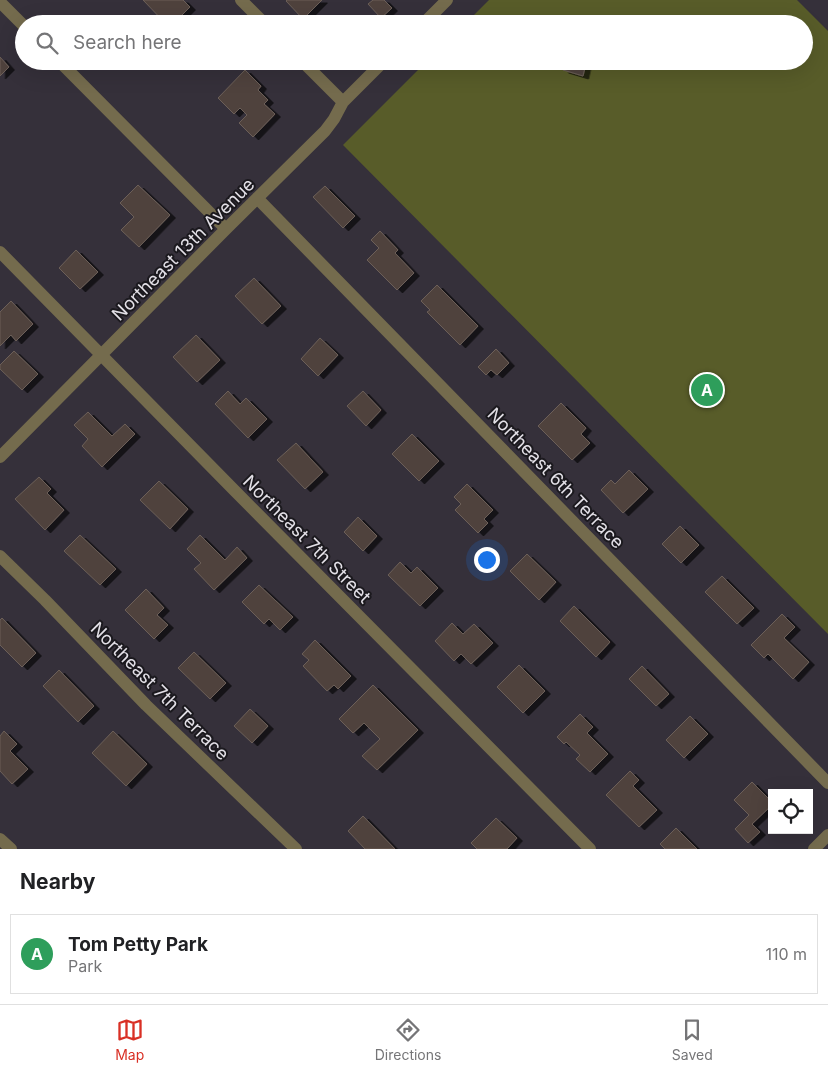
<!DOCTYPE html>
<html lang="en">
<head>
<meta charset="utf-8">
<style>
  :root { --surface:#fff; --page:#f2f2f2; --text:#202124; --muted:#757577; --line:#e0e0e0; --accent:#d93025 }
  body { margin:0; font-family:Inter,sans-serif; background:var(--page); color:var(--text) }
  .controls { position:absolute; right:15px; bottom:15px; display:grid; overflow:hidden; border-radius:0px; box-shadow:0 5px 20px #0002 }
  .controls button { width:45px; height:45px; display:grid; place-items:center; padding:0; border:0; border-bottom:1px solid var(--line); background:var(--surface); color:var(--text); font:25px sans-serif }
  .you { position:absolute; left:486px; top:559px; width:18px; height:18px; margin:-12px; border:4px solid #fff; border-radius:50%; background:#1a73e8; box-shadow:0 0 0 8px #1a73e833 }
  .badge { display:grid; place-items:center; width:32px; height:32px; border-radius:50%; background:var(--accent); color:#fff; font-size:16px; font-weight:700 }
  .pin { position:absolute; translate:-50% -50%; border:2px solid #fff; box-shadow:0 1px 5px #0006 }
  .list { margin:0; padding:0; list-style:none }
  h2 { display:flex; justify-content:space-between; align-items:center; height:65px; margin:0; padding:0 20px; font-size:21px }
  h2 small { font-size:16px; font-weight:400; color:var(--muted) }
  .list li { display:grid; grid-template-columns:32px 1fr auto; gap:15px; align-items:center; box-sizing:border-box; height:80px; margin:0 10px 10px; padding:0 10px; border:1px solid var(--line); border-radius:0px }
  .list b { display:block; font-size:19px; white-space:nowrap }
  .list p { margin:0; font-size:16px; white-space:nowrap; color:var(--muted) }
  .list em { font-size:16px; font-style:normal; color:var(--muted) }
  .icon { flex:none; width:28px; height:28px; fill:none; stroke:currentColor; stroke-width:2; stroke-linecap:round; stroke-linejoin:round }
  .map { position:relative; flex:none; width:828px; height:849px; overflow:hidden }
  .search { position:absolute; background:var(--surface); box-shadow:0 5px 20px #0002; left:15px; right:15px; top:15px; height:55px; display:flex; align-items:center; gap:12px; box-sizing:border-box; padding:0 18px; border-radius:28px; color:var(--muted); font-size:19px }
  .sheet { height:155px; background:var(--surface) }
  nav { display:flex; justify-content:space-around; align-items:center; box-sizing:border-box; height:70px; border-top:1px solid var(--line); background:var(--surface); font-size:14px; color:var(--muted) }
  nav a { display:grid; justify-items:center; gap:2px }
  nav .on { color:var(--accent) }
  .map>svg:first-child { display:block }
  .green { fill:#585c29 }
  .building { fill:#4f433d; stroke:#6c5f58; filter:url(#shadow) }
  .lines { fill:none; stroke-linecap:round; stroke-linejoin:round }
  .minor { stroke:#746b4d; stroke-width:12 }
  .labels { text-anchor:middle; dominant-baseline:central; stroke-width:4; stroke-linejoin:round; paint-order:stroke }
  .street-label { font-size:18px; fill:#e3e0e7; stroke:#1b191e }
</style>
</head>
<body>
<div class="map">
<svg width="828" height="849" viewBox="0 0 828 849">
  <defs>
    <filter id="shadow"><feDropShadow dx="5.5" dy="3" stdDeviation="0" flood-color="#0009"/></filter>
  </defs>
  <rect width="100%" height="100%" fill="#35303a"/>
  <path class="green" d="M 489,0 L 797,0 L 828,31 L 828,634 L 343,145 L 427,61 L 804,61 L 804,24 L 465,24 Z"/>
  <path class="building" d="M 143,0 L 183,0 L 190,7 L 173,24 L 166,24 Z
    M 287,0 L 322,0 L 303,19 L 286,1 Z
    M 373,0 L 384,0 L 392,8 L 381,18 L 368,4 Z
    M 0,57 L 9,67 L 0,76 Z
    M 565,61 L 579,61 L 586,63 L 583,76 L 563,70 Z
    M 245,70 L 261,86 L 258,90 L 268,100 L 264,104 L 275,114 L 253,137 L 239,123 L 247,115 L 240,108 L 234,114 L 218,98 Z
    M 138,185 L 170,215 L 139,247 L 121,230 L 134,217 L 120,203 Z
    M 325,186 L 355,216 L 343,228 L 313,197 Z
    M 380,231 L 398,250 L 395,253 L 414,273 L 397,290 L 367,260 L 379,248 L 371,240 Z
    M 76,250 L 98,272 L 80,289 L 59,268 Z
    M 254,278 L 281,306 L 262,324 L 235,296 Z
    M 437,285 L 478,326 L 460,345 L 427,312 L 430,310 L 421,301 Z
    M 11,301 L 33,324 L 16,341 L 11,335 L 0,346 L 0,312 Z
    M 196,335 L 220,360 L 197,382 L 173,357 Z
    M 320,338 L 338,355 L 318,376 L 301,359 Z
    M 496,349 L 509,363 L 497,375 L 491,370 L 486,375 L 478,367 Z
    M 14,351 L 38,374 L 22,390 L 0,369 L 0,365 Z
    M 228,391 L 240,404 L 246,398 L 267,419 L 248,438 L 215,404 Z
    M 363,391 L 381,410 L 366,426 L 347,406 Z
    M 561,403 L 586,428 L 581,434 L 590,443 L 572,460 L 538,426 Z
    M 88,412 L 112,436 L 125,424 L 135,434 L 102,467 L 82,446 L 88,439 L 74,425 Z
    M 412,434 L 439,461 L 419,481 L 392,454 Z
    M 296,443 L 323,472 L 305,489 L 277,460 Z
    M 629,470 L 648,489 L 623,513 L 601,490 L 611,480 L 615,484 Z
    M 39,477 L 51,489 L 47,493 L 64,510 L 45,530 L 15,499 Z
    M 159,481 L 188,509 L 170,529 L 140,500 Z
    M 467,484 L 493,510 L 484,519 L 488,523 L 478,533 L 455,510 L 461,504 L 454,497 Z
    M 358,517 L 377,536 L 363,551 L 344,532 Z
    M 680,526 L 699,545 L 681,563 L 662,544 Z
    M 80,535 L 116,569 L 100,585 L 64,551 Z
    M 200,535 L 225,560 L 237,547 L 247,558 L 214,590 L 194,569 L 201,563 L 187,549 Z
    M 527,554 L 556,582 L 539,600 L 510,571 Z
    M 400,562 L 411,573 L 417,567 L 438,588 L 420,606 L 388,575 Z
    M 722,576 L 754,608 L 737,624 L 705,592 Z
    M 259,585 L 293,617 L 280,630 L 269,619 L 264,624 L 242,602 Z
    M 146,589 L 164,608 L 157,615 L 168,625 L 154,639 L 125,610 Z
    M 574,606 L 610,642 L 596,657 L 560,621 Z
    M 782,614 L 795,627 L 784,638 L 809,662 L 793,679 L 768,654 L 764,658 L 751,645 Z
    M 2,618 L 36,653 L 22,667 L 0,645 L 0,620 Z
    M 452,623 L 463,634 L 474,624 L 493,643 L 471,664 L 461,654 L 454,661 L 435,641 Z
    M 315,640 L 351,676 L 338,689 L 334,685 L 327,691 L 303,666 L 309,660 L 302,654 Z
    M 194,652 L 226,683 L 210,699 L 178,668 Z
    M 519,665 L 545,691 L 523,713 L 497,687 Z
    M 642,666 L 669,694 L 656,706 L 629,679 Z
    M 59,670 L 94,706 L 78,722 L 43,686 Z
    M 373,685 L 418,730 L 377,770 L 362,756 L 380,739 L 364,723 L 353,733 L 339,719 Z
    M 250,709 L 268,726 L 252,743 L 234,726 Z
    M 580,714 L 593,727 L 587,733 L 608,754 L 590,772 L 576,759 L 580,755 L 566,742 L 564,744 L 557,737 Z
    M 690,716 L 708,734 L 684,758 L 666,740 Z
    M 4,731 L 17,744 L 10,751 L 28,769 L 12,784 L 0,771 L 0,736 Z
    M 113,731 L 147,764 L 126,786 L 92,753 Z
    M 630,771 L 639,780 L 633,786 L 657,810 L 639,827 L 606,795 Z
    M 752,782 L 772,802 L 772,805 L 752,824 L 760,832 L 748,843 L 735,829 L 749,815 L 734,800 Z
    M 363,816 L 395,849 L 365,849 L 348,831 Z
    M 496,818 L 517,838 L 507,849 L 477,849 L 471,843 Z
    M 676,828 L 697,849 L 665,849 L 660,844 Z"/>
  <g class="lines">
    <path class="minor" d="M 241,0 L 265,24
      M 0,2 L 24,26
      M 423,24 L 447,0
      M 59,61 L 226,229
      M 302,61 L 343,102
      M 257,198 L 828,783
      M 0,252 L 235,491 L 590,849
      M 0,457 L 226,229 L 325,131 L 334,119 L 343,102 L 384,61
      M 0,556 L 45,600 L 146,705 L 296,849
      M 0,839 L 11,849
      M 814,849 L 828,835"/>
  </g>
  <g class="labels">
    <g class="street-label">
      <text transform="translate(183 249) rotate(-45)">Northeast 13th Avenue</text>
      <text transform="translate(556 478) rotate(46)">Northeast 6th Terrace</text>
      <text transform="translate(307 539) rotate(45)">Northeast 7th Street</text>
      <text transform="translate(160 691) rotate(45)">Northeast 7th Terrace</text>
    </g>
  </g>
</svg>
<div class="controls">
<button><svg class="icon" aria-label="locate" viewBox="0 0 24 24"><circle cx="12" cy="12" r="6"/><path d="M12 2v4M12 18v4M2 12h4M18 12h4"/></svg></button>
</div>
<div class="you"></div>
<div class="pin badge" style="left:707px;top:390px;background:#2e9e5b">A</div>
<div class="search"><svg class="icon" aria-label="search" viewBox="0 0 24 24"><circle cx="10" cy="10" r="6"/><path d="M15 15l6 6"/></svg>Search here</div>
</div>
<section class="sheet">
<h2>Nearby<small></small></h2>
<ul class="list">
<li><span class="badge" style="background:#2e9e5b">A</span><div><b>Tom Petty Park</b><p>Park</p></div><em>110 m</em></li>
</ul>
</section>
<nav>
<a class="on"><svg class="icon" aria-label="map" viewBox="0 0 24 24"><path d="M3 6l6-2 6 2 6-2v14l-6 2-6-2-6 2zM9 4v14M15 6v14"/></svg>Map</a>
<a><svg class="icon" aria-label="directions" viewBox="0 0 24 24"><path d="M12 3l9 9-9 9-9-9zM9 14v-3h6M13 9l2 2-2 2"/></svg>Directions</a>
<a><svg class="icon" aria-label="saved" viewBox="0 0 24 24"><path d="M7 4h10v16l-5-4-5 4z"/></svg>Saved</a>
</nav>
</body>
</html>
